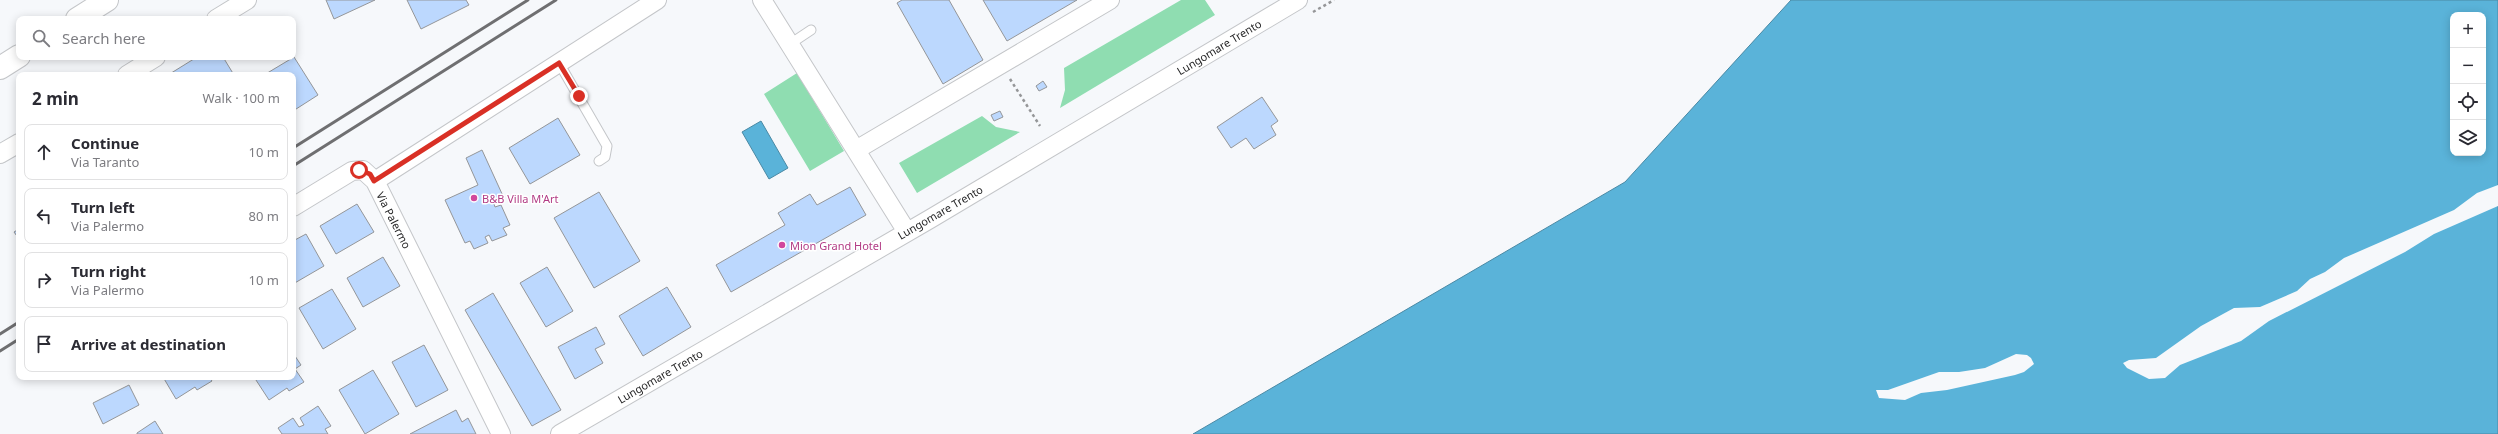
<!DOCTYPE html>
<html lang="en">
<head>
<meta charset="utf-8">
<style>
  :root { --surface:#fff; --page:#f7f7f7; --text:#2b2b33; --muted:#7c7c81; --line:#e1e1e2 }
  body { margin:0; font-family:"Noto Sans",sans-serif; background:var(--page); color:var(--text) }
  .controls { position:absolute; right:12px; top:12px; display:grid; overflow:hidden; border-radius:8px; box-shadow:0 2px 10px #0003 }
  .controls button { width:36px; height:36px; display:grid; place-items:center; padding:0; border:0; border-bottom:1px solid var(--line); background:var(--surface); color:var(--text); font:20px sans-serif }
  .stop { position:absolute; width:12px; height:12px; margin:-9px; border:3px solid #d93025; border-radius:50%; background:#fff }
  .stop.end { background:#d93025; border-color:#fff; box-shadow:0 1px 4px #0008 }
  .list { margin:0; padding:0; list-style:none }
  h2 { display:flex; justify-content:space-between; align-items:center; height:52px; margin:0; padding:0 16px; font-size:17px }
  h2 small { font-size:13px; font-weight:400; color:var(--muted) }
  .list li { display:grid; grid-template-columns:26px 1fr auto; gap:12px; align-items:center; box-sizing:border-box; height:56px; margin:0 8px 8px; padding:0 8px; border:1px solid var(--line); border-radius:8px }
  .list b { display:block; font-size:15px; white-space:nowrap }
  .list p { margin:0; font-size:13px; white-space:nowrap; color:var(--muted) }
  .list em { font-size:13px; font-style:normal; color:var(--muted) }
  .icon { flex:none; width:22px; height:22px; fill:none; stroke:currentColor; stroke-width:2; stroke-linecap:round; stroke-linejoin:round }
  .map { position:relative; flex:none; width:2498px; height:434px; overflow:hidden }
  .search { position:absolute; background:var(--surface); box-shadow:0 2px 10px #0003; left:16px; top:16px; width:280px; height:44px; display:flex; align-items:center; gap:10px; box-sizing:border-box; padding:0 14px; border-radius:8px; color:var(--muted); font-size:15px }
  .panel { position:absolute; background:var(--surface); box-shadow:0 2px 10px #0003; left:16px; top:72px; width:280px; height:308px; border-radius:8px }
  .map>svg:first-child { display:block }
  .green { fill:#8fddb1 }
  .water { fill:#5ab3d9; stroke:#4a89a4; fill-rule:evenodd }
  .pier { fill:#f6f8fb }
  .building { fill:#bcd8fe; stroke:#949699 }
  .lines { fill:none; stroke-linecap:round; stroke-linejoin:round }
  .lane-casing { stroke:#c4c6c9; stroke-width:11 }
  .street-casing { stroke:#c4c6c9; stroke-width:20 }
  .primary-casing { stroke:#c4c6c9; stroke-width:24 }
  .path { stroke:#959698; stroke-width:2.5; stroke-dasharray:3 3; stroke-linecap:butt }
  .lane { stroke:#fff; stroke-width:9 }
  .street { stroke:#fff; stroke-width:18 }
  .primary { stroke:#fff; stroke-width:22 }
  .rail { stroke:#6f6f71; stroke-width:3 }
  .route { stroke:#d93025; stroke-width:5 }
  .hotel-dot { fill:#d1479c; stroke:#fff; stroke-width:1.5 }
  .labels { text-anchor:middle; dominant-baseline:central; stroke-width:3; stroke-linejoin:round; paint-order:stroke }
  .street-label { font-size:11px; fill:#262627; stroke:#fff }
  .hotel-label { font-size:11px; fill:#b23c85; stroke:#fff; text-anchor:start }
</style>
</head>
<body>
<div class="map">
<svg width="2498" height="434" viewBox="0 0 2498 434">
  <rect width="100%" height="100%" fill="#f6f8fb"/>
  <path class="green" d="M 1181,0 L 1205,0 L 1215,15 L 1060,108 L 1065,90 L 1064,68 Z
    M 797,73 L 844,151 L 810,171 L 764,94 Z
    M 982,116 L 996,127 L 1020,132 L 917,193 L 899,163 Z"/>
  <path class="water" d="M 1791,0 L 2498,0 L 2498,434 L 1193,434 L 1625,182 ZM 2453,15 L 2483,15 L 2483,153 L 2453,153 Z
    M 761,121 L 788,168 L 769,179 L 742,132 Z"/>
  <path class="pier" d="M 2498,185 L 2498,206 L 2434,234 L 2405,252 L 2269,321 L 2241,341 L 2180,365 L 2165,378 L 2149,379 L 2127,368 L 2123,363 L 2129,360 L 2156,358 L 2201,326 L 2234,308 L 2260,307 L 2297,291 L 2310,279 L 2325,272 L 2344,258 L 2454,210 L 2477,193 Z
    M 2016,354 L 2027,355 L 2031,358 L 2034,364 L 2024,372 L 2015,375 L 1947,390 L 1921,393 L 1905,400 L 1879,398 L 1876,390 L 1888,390 L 1939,372 L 1959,372 L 1985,368 Z"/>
  <path class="building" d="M 326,0 L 375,0 L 334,19 Z
    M 407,0 L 466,0 L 469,5 L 421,29 Z
    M 902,0 L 949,0 L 983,60 L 943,84 L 897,3 Z
    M 983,0 L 1077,0 L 1007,41 Z
    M 197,57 L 223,57 L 234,75 L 168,75 Z
    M 294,57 L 318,95 L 293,111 L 293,75 L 264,75 Z
    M 1043,81 L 1047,87 L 1039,91 L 1036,86 Z
    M 1262,97 L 1278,121 L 1271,126 L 1276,135 L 1254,149 L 1246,138 L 1231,148 L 1217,127 Z
    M 1000,111 L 1003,117 L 994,121 L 991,115 Z
    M 558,118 L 580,155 L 530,184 L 509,148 Z
    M 482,150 L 503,196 L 493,201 L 495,207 L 501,205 L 510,225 L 503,228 L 507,235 L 492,241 L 489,235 L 485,237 L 488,243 L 474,249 L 470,241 L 465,243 L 445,200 L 478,185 L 466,158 Z
    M 850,187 L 866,215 L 731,292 L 716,265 L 785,225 L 778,213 L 810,194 L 817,205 Z
    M 599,192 L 640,261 L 594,288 L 554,218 Z
    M 357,204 L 374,232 L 336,254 L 320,226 Z
    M 19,229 L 19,239 L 14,232 Z
    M 306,234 L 324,266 L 293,284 L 293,241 Z
    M 383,257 L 400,286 L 363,307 L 347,278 Z
    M 547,267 L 573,311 L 546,327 L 520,283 Z
    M 667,287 L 691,327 L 643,356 L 619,316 Z
    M 332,289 L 356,329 L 323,349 L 299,308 Z
    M 493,293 L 561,410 L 532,426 L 465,310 Z
    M 596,327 L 605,344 L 595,349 L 603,363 L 575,379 L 558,347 Z
    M 424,345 L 448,390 L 416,407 L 392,362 Z
    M 293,353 L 301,365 L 295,369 L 304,382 L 289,391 L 287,388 L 269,400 L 254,377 L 293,377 Z
    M 373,370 L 399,414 L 365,434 L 339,390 Z
    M 163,377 L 209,377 L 212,381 L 197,390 L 195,387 L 176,399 Z
    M 129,385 L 139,405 L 103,424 L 93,403 Z
    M 318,406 L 331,426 L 325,429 L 328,434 L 282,434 L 278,428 L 293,418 L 299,427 L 304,425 L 300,418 Z
    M 456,410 L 462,422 L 468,418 L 476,434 L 410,434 Z
    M 155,421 L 163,434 L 137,434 L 137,433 Z"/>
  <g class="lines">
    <defs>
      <path id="lane" d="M 790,44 L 811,30
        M 559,63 L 607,146 L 605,157 L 599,161"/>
      <path id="street" d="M 762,0 L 907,232
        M 216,19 L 247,0
        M 127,75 L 156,57
        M 856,150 L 1110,0
        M 0,154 L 19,143
        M 293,207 L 352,171 L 363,170 L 375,181
        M 501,434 L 375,181 L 657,0
        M 560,434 L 930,219 L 1298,0"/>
      <path id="primary" d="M 77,19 L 107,0
        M 0,68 L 19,56"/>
    </defs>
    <use href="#lane" class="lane-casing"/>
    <use href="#street" class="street-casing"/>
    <use href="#primary" class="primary-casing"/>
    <path class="path" d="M 1313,12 L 1334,0
      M 1010,79 L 1040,126"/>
    <use href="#lane" class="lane"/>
    <use href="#street" class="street"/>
    <use href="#primary" class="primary"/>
    <path class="rail" d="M 293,148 L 528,0
      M 293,166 L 556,0
      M 0,334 L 19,322
      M 0,351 L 19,339"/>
  </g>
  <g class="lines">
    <path class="route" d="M 359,170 L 370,174 L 374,181 L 559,63 L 579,96"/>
  </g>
  <g class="hotel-dot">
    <circle cx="474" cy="198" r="4"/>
    <circle cx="782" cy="245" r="4"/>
  </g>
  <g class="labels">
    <g class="street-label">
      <text transform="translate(1219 47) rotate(-31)">Lungomare Trento</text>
      <text transform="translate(940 212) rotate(-30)">Lungomare Trento</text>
      <text transform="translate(394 220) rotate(63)">Via Palermo</text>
      <text transform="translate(660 376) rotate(-30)">Lungomare Trento</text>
    </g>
    <g class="hotel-label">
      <text x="482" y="198">B&amp;B Villa M'Art</text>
      <text x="790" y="245">Mion Grand Hotel</text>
    </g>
  </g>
</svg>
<div class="controls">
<button>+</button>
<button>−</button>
<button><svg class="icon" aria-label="locate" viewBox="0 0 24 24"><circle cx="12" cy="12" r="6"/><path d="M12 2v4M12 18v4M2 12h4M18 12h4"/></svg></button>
<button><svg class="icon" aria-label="layers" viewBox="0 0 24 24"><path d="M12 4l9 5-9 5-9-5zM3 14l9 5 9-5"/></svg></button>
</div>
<div class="stop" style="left:359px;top:170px"></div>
<div class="stop end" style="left:579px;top:96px"></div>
<div class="search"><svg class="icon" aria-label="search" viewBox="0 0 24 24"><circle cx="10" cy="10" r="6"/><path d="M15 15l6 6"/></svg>Search here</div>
<section class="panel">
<h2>2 min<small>Walk · 100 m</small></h2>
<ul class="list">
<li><svg class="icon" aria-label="ahead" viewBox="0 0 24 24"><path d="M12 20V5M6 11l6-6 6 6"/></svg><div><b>Continue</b><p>Via Taranto</p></div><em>10 m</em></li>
<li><svg class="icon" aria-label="left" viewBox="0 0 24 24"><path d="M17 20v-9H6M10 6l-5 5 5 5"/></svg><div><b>Turn left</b><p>Via Palermo</p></div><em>80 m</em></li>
<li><svg class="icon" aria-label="right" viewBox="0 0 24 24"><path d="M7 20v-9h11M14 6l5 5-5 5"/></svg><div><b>Turn right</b><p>Via Palermo</p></div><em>10 m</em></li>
<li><svg class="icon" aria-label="arrive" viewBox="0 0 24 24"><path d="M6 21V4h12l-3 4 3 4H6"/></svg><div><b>Arrive at destination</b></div></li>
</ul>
</section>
</div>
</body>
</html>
